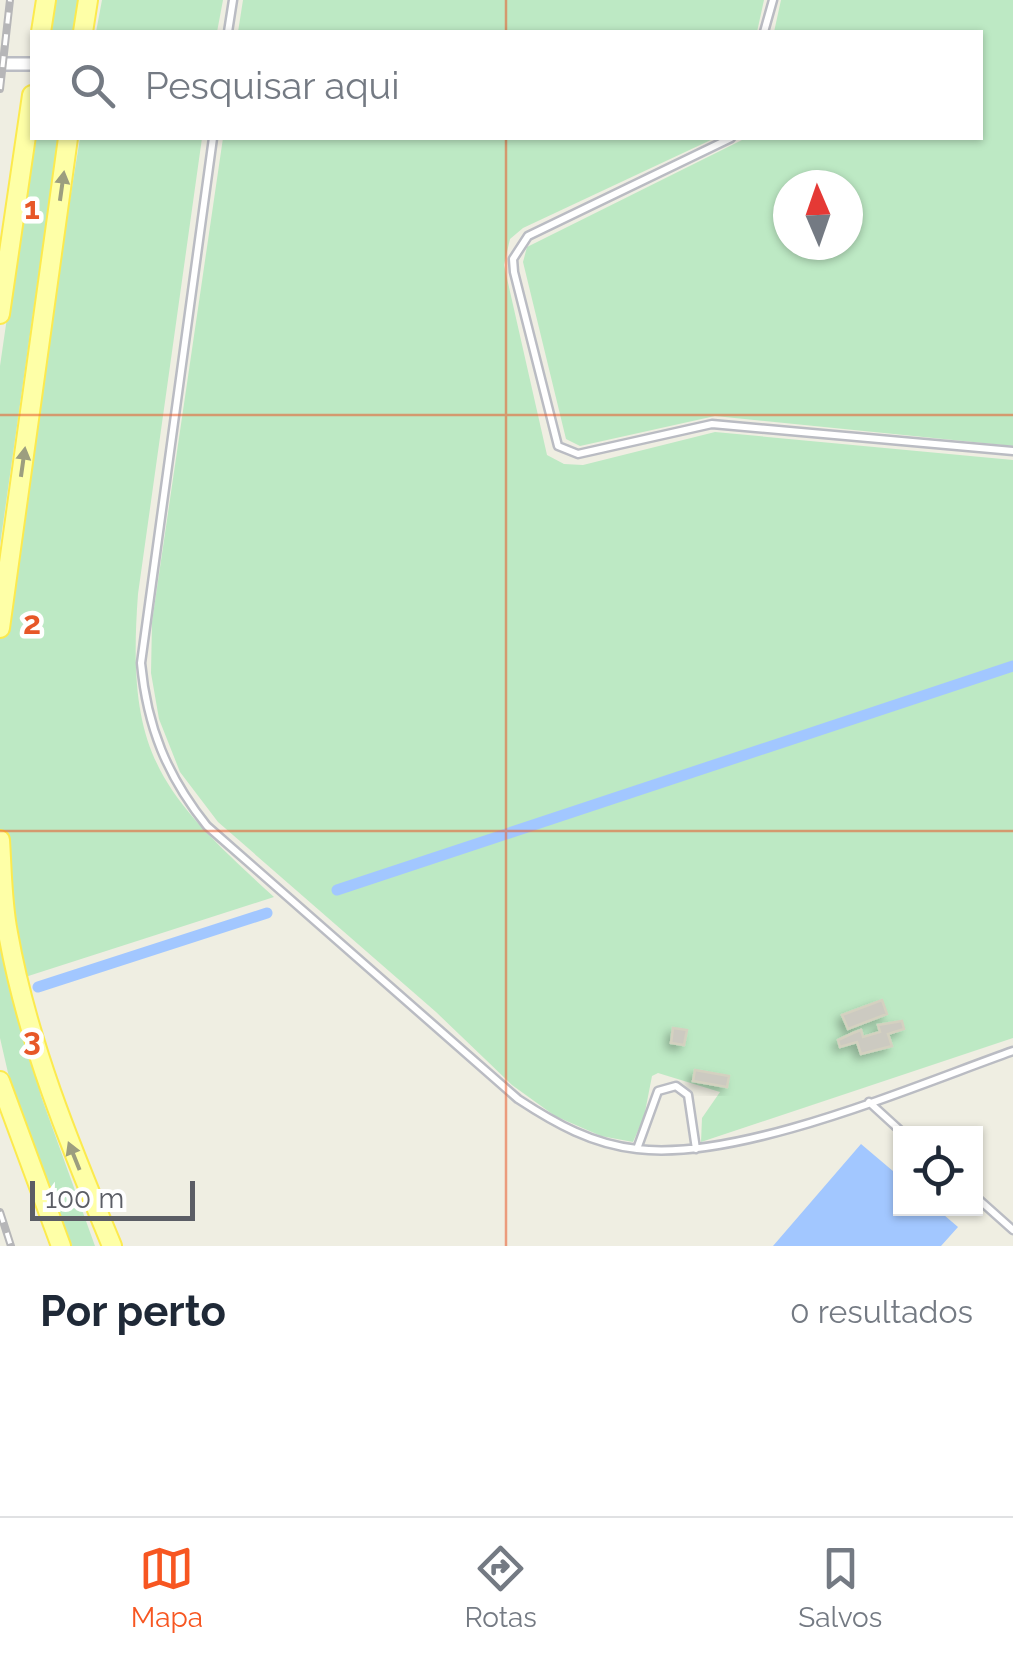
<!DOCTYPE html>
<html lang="pt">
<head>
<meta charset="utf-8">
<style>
  :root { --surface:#fff; --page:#f2f2f3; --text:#1f2937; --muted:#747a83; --line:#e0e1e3; --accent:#f75621 }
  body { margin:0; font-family:Raleway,sans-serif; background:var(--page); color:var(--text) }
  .controls { position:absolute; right:30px; bottom:30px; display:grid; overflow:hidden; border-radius:0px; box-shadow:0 2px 8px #0004 }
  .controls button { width:90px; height:90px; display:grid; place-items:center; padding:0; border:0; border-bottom:2px solid var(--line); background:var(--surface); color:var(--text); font:50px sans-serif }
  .compass { position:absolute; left:773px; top:170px; width:90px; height:90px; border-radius:50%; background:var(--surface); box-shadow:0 2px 8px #0004; rotate:358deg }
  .scale { position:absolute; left:30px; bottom:25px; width:165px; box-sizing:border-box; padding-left:10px; border:5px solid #5b5d65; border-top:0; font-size:28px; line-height:35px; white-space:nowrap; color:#5b5d65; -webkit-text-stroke:8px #fff; paint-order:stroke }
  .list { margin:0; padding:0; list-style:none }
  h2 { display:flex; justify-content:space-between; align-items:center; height:130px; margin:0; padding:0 40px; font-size:42px }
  h2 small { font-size:32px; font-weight:400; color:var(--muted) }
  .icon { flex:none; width:55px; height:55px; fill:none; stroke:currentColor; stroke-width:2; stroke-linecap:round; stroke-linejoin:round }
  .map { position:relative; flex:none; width:1013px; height:1246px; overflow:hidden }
  .search { position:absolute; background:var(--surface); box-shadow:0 2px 8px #0004; left:30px; right:30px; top:30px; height:110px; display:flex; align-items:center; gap:25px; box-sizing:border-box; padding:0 35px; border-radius:0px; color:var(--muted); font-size:38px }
  .sheet { height:270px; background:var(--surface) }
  nav { display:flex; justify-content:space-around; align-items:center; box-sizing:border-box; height:140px; border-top:2px solid var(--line); background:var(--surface); font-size:28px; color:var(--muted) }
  nav a { display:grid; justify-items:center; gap:5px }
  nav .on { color:var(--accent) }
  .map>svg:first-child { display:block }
  .green { fill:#bde9c4; fill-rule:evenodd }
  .water { fill:#a2c7ff }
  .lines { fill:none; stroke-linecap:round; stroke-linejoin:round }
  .canal { stroke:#a2c7ff; stroke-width:11 }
  .building { fill:#cccac1; stroke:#d4d1c0; stroke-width:2.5; filter:url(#shadow) }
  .service-casing { stroke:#babcc3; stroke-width:11 }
  .minor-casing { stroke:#babcc3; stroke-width:16 }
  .primary-casing { stroke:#fcea4e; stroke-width:22 }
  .service { stroke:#fff; stroke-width:6 }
  .minor { stroke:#fff; stroke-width:11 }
  .primary { stroke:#feffa7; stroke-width:18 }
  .rail-casing { stroke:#b6b6b8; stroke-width:8 }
  .rail { stroke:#fff; stroke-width:4; stroke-dasharray:11; stroke-linecap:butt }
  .oneway { fill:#9c9e7f }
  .grid { fill:none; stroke:#e75728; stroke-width:2.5; stroke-opacity:0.55 }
  .grid-label { font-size:32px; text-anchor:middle; font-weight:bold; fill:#e75728; stroke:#fff; stroke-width:9; stroke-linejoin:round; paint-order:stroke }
</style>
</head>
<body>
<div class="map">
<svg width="1013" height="1246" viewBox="0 0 1013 1246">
  <defs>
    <filter id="shadow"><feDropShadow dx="-5" dy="5" stdDeviation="5" flood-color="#0004"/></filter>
  </defs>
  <rect width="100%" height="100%" fill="#efeee2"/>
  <path class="green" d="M 52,0 L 78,0 L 74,32 L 48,32 Z
    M 102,0 L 223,0 L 217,32 L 96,32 Z
    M 243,0 L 764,0 L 757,32 L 238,32 Z
    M 781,0 L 1013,0 L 1013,446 L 715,416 L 580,446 L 566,439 L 523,262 L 527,247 L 746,138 L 980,138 L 980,32 L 774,32 ZM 788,185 L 848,185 L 848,245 L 788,245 Z
    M 33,138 L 58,138 L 0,545 L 0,366 Z
    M 80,138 L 202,138 L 138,594 C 126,755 159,792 274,897 L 19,979 L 0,841 L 0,631 Z
    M 223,138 L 715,138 L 523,228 L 510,239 L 504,265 L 547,455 L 564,464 L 583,465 L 715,432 L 1013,460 L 1013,1038 L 701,1142 L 702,1118 L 720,1092 L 658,1073 L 652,1076 L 644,1117 L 633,1142 L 601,1136 L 555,1116 L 512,1085 L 436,1012 L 218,822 L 180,772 L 159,719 L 151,673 L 152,622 Z
    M 0,918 L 41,1096 L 95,1246 L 72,1246 L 14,1099 L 0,1038 Z"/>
  <path class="water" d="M 861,1144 L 900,1177 L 900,1208 L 937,1209 L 958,1227 L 941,1246 L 773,1246 Z"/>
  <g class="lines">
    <path class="canal" d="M 337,890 L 1013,666
      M 38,987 L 267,913"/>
  </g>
  <path class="building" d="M 882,1000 L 887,1014 L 848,1029 L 842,1015 Z
    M 902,1021 L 904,1029 L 888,1034 L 892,1046 L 861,1054 L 857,1042 L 840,1047 L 838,1040 L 853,1033 L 861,1030 L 863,1037 L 880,1032 L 878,1025 Z
    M 673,1028 L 687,1030 L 684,1045 L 671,1043 Z
    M 695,1070 L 729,1076 L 727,1087 L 693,1081 Z"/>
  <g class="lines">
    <defs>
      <path id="service" d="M 228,32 L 233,0
        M 764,32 L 773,0
        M 213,138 L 141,663 C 147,727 167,776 207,826 L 518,1099 C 556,1124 592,1144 637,1149 C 738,1162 914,1086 1013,1051
        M 731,138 L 528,236 L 513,259 L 514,272 L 558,446 L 578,454 L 712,424 L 1013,451
        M 869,1102 L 904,1134
        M 637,1149 L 658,1091 L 676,1086 L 688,1095 L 696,1149
        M 976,1197 L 1013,1230"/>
      <path id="minor" d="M 0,64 L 32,64"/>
      <path id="primary" d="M 41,32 L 46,0
        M 83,32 L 88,0
        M 0,314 L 32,95
        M 0,628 L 68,138
        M 0,840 C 2,871 2,903 8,933 C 27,1041 70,1145 112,1246
        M 0,1081 L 61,1246"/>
    </defs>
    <use href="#service" class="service-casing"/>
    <use href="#minor" class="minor-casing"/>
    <use href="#primary" class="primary-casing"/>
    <use href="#service" class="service"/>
    <use href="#minor" class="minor"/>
    <use href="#primary" class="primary"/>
    <defs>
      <path id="rail" d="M 0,89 L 10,0
        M 0,1212 L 11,1246"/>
    </defs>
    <use href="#rail" class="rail-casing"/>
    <use href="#rail" class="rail"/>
  </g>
  <defs><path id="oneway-solid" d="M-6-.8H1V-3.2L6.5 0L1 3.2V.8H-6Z" transform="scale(2.5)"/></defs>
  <g class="oneway">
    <use href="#oneway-solid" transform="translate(62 186) rotate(-82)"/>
    <use href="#oneway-solid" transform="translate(23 462) rotate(-82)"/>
    <use href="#oneway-solid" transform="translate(74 1156) rotate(-112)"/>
  </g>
  <path class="grid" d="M 506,0 L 506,32M 506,138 L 506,1246M 0,415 L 1013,415M 0,831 L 1013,831"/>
  <g class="grid-label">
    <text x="32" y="219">1</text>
    <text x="32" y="634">2</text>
    <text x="32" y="1050">3</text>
  </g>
</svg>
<div class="controls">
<button><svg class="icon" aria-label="locate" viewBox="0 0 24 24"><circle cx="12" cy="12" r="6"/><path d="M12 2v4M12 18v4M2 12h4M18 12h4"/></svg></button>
</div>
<svg class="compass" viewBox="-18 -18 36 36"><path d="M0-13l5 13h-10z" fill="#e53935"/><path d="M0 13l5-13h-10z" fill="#747a83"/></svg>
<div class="scale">100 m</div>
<div class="search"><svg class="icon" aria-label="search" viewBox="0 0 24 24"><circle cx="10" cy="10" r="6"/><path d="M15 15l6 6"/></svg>Pesquisar aqui</div>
</div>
<section class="sheet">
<h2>Por perto<small>0 resultados</small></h2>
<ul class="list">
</ul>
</section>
<nav>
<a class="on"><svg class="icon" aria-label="map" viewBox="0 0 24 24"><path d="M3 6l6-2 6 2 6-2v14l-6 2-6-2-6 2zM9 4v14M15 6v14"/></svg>Mapa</a>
<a><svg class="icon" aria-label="directions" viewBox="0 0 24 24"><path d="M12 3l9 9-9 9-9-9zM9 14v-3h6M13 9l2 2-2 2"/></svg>Rotas</a>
<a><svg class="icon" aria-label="saved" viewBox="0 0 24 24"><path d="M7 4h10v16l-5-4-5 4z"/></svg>Salvos</a>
</nav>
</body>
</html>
